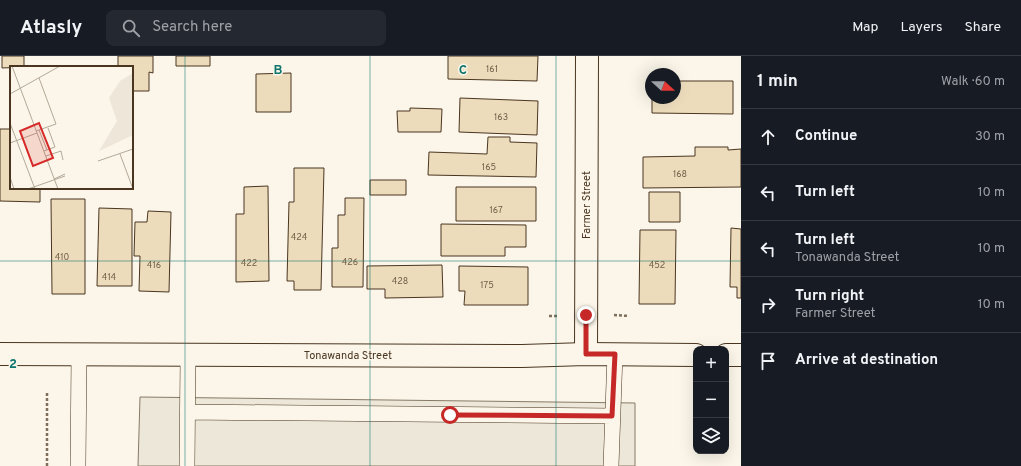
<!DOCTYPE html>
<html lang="en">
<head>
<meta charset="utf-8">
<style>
  :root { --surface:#171b24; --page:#242831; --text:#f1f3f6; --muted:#9ea1a6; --line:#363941 }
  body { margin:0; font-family:Overpass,sans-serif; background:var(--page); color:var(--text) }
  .controls { position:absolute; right:12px; bottom:12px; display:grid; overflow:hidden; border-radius:8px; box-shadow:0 4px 16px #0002 }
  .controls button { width:36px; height:36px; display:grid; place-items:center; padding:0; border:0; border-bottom:1px solid var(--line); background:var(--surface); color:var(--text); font:20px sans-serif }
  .compass { position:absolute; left:645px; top:12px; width:36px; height:36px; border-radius:50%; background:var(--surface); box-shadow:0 4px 16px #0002; rotate:111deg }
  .stop { position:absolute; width:12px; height:12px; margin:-9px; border:3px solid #c62828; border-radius:50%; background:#fff }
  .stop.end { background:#c62828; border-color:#fff; box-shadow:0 1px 4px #0008 }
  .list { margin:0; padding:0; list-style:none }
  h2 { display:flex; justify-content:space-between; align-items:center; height:52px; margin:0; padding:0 16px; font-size:17px }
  h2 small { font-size:13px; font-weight:400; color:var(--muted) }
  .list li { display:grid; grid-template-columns:26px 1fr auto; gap:12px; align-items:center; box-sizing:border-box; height:56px; padding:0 16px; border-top:1px solid var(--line) }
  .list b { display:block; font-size:15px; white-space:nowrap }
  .list p { margin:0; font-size:13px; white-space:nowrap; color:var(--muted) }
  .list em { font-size:13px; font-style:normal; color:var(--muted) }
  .icon { flex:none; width:22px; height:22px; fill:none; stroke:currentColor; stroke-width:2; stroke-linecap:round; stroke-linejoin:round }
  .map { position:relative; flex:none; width:741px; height:410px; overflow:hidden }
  header { display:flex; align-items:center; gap:24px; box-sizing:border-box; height:56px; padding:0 20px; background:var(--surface); border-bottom:1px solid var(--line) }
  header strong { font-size:19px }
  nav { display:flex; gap:22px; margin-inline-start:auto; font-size:14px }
  .search { width:280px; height:36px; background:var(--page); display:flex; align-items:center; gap:10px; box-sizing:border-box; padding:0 14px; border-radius:8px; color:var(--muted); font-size:15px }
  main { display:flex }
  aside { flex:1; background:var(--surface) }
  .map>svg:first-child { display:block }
  .parking { fill:#ede7d9; stroke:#887966 }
  .building { fill:#ecdcbc; stroke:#4a3520 }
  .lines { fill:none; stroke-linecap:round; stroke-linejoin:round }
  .service-casing { stroke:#4a3520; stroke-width:16 }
  .minor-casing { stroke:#4a3520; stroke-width:24 }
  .tertiary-casing { stroke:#4a3520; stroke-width:24 }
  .path { stroke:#7f6f5c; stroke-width:2.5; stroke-dasharray:3 2; stroke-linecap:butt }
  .service { stroke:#fbf6e9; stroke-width:15 }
  .minor { stroke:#fbf6e9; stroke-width:22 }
  .tertiary { stroke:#fbf6e9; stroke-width:22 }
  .route { stroke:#c62828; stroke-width:5 }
  .grid { fill:none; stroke:#0f766e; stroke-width:1; stroke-opacity:0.55 }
  .labels { text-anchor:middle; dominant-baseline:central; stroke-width:3; stroke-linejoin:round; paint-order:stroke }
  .number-label { font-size:9px; fill:#725f47 }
  .street-label { font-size:11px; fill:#4a3520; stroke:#fbf6e9 }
  .inset-road { fill:none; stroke:#b4a999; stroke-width:1 }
  .view { fill:#d62828; fill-opacity:0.15; stroke:#d62828; stroke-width:2 }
  .inset-edge { fill:none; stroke:#4a3520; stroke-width:2 }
  .grid-label { font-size:13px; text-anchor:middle; font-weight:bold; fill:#0f766e; stroke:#fbf6e9; stroke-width:3; stroke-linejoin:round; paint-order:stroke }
</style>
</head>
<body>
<header>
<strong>Atlasly</strong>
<div class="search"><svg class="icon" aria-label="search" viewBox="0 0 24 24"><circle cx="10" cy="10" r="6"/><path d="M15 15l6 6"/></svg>Search here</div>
<nav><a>Map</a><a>Layers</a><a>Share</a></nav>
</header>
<main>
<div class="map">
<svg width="741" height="410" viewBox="0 0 741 410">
  <rect width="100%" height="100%" fill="#fbf6e9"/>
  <path class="parking" d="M 140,341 L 635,347 L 635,410 L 138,410 Z"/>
  <path class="building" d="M 2,0 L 24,0 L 24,11 L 2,12 Z
    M 118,0 L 153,0 L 153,17 L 149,16 L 149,35 L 132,35 L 132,11 L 118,11 Z
    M 176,0 L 210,0 L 210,10 L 176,10 Z
    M 448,0 L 538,0 L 537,25 L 448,23 Z
    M 291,17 L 291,56 L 256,56 L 256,18 Z
    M 675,25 L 733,25 L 733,58 L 652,57 L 652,42 L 675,42 Z
    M 460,42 L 538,45 L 537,79 L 459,76 Z
    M 410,52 L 442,53 L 441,76 L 398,76 L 397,55 L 410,55 Z
    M 0,73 L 11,73 L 11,132 L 40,132 L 40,146 L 0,145 Z
    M 488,81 L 510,81 L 510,86 L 537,87 L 536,121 L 428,119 L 429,96 L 487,98 Z
    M 695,91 L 728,91 L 728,94 L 741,93 L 741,131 L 643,132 L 643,101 L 695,100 Z
    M 294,112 L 324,112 L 321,234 L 294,234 L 294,225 L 287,225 L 289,146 L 294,146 Z
    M 370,124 L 406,124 L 406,139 L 370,139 Z
    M 268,130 L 269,225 L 236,226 L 236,158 L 244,158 L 244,131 Z
    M 456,131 L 536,131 L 536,165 L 456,165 Z
    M 649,136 L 680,136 L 680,166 L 649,166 Z
    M 345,142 L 364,142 L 363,231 L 332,231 L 332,192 L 338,192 L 338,159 L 345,159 Z
    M 51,143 L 85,143 L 85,238 L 52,238 Z
    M 99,152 L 132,153 L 132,230 L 97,230 Z
    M 148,155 L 171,156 L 169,236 L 139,235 L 140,200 L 134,200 L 135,166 L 147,166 Z
    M 441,168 L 526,169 L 526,191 L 505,191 L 505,200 L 441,200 Z
    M 731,172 L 741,173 L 741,242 L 737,242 L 737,231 L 730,231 Z
    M 640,174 L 676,174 L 675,248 L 639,248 Z
    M 442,209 L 443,241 L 385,242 L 385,233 L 367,233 L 367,210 Z
    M 459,210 L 528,211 L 528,249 L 464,249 L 465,235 L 459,235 Z"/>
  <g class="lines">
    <defs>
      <path id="service" d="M 188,356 L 613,360
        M 78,410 L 79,299
        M 187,410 L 188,299
        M 611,410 L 615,298"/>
      <path id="minor" d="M 586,298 L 587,0"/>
      <path id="tertiary" d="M 0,298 L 522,300 L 586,298 L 696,299
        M 726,299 L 741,299"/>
    </defs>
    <use href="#service" class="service-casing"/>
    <use href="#minor" class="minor-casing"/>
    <use href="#tertiary" class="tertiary-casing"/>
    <path class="path" d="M 614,259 L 629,260
      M 549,260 L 559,260
      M 47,410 L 47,336"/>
    <use href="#service" class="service"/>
    <use href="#minor" class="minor"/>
    <use href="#tertiary" class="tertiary"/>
  </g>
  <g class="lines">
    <path class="route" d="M 450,359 L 612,360 L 615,298 L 586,298 L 586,259"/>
  </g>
  <path class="grid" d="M 185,0 L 185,410M 370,0 L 370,410M 556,0 L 556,410M 0,205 L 741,205"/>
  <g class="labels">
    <g class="number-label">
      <text x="492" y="13">161</text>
      <text x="501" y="61">163</text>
      <text x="489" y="111">165</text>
      <text x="680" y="118">168</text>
      <text x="496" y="154">167</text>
      <text x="299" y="181">424</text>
      <text x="62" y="201">410</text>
      <text x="350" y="206">426</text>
      <text x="249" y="207">422</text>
      <text x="154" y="209">416</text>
      <text x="657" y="209">452</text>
      <text x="109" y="221">414</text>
      <text x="400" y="225">428</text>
      <text x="487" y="229">175</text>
    </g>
    <g class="street-label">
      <text transform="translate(587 149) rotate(-90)">Farmer Street</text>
      <text x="348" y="300">Tonawanda Street</text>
    </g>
  </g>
  <g transform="translate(10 10)">
    <rect width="123" height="123" fill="#fbf6e9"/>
    <path d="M 123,7 L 123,69 L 89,85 L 107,55 L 99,32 L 110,15 Z" fill="#ede6d9"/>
    <path class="inset-road" d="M 2,0 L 48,123M 0,28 L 50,0M 0,57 L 25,123M 29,64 L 37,84M 26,65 L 46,58 L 29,12M 0,77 L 27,67M 34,85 L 45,81 L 38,62M 110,88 L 123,123M 36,90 L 51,85 L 53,94M 88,95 L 123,83M 0,111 L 4,123M 44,113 L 55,108M 18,123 L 55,110"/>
    <path class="view" d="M 29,57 L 43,92 L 23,100 L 10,65 Z"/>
    <rect width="123" height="123" class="inset-edge"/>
  </g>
  <g class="grid-label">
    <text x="278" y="18">B</text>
    <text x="463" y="18">C</text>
    <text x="13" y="312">2</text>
  </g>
</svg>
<div class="controls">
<button>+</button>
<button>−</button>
<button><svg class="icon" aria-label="layers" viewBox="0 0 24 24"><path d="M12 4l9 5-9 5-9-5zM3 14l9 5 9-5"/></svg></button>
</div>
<svg class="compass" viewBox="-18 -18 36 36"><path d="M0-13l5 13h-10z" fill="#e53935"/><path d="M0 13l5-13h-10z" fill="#9ea1a6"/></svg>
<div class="stop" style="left:450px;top:359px"></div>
<div class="stop end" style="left:586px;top:259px"></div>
</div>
<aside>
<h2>1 min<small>Walk · 60 m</small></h2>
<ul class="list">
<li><svg class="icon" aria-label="ahead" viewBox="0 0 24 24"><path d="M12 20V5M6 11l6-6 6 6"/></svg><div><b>Continue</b></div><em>30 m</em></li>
<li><svg class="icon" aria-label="left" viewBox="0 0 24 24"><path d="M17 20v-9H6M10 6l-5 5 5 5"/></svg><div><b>Turn left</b></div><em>10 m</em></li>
<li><svg class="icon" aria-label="left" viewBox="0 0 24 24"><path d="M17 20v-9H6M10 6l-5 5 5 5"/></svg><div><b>Turn left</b><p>Tonawanda Street</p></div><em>10 m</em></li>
<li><svg class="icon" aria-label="right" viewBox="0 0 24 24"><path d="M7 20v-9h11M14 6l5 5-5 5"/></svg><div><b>Turn right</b><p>Farmer Street</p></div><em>10 m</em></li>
<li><svg class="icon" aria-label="arrive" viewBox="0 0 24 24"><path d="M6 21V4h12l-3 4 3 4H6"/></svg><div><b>Arrive at destination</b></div></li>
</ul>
</aside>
</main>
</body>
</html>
